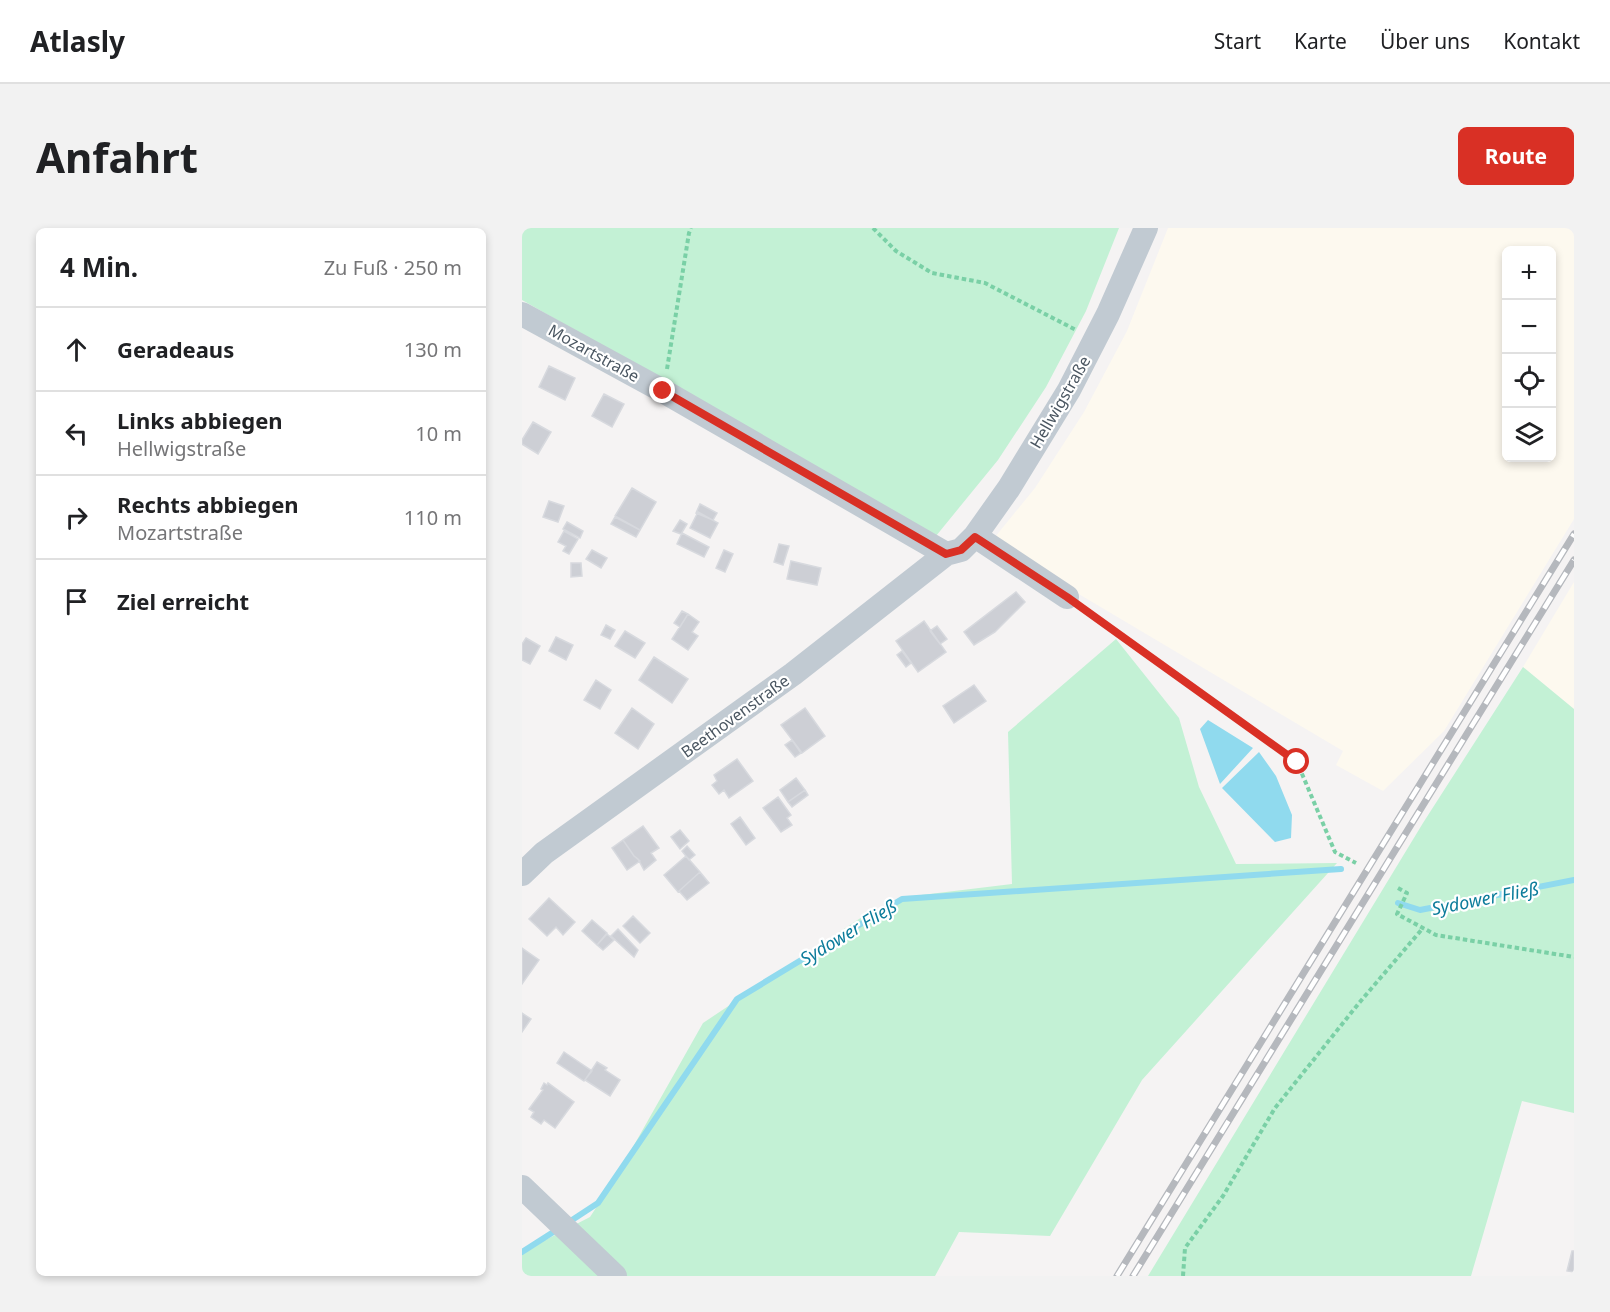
<!DOCTYPE html>
<html lang="de">
<head>
<meta charset="utf-8">
<style>
  :root { --surface:#fff; --page:#f2f2f2; --text:#202124; --muted:#757577; --line:#e0e0e0; --accent:#d93025 }
  body { margin:0; font-family:"Noto Sans",sans-serif; background:var(--page); color:var(--text) }
  .controls { position:absolute; right:18px; top:18px; display:grid; overflow:hidden; border-radius:9px; box-shadow:0 3px 9px #0003 }
  .controls button { width:54px; height:54px; display:grid; place-items:center; padding:0; border:0; border-bottom:2px solid var(--line); background:var(--surface); color:var(--text); font:30px sans-serif }
  .stop { position:absolute; width:18px; height:18px; margin:-14px; border:4px solid #d93025; border-radius:50%; background:#fff }
  .stop.end { background:#d93025; border-color:#fff; box-shadow:0 2px 6px #0008 }
  .list { margin:0; padding:0; list-style:none }
  h2 { display:flex; justify-content:space-between; align-items:center; height:78px; margin:0; padding:0 24px; font-size:26px }
  h2 small { font-size:20px; font-weight:400; color:var(--muted) }
  .list li { display:grid; grid-template-columns:39px 1fr auto; gap:18px; align-items:center; box-sizing:border-box; height:84px; padding:0 24px; border-top:2px solid var(--line) }
  .list b { display:block; font-size:22px; white-space:nowrap }
  .list p { margin:0; font-size:20px; white-space:nowrap; color:var(--muted) }
  .list em { font-size:20px; font-style:normal; color:var(--muted) }
  .icon { flex:none; width:33px; height:33px; fill:none; stroke:currentColor; stroke-width:2; stroke-linecap:round; stroke-linejoin:round }
  .map { position:relative; flex:none; width:1052px; height:1048px; overflow:hidden; border-radius:9px }
  header { display:flex; align-items:center; gap:36px; box-sizing:border-box; height:84px; padding:0 30px; background:var(--surface); border-bottom:2px solid var(--line) }
  header strong { font-size:28px }
  nav { display:flex; gap:33px; margin-inline-start:auto; font-size:21px }
  .intro { display:flex; align-items:center; justify-content:space-between; box-sizing:border-box; height:144px; padding:0 36px }
  h1 { margin:0; font-size:42px }
  .button { padding:15px 27px; border-radius:9px; background:var(--accent); color:#fff; font-size:21px; font-weight:700 }
  main { display:flex; gap:36px; padding:0 36px }
  aside { flex:1; background:var(--surface); border-radius:9px; box-shadow:0 3px 9px #0003 }
  .map>svg:first-child { display:block }
  .commercial { fill:#fdf9ef; fill-rule:evenodd }
  .green { fill:#c3f1d5 }
  .water { fill:#90daee }
  .lines { fill:none; stroke-linecap:round; stroke-linejoin:round }
  .stream { stroke:#90daee; stroke-width:6 }
  .building { fill:#cdcfd5; stroke:#d7d9de; stroke-width:1.5 }
  .path { stroke:#7ad0a6; stroke-width:4; stroke-dasharray:4.5 3; stroke-linecap:butt }
  .minor { stroke:#c1cad2; stroke-width:24 }
  .rail-casing { stroke:#b5b8bd; stroke-width:7 }
  .rail { stroke:#fff; stroke-width:4.5; stroke-dasharray:14; stroke-linecap:butt }
  .route { stroke:#d93025; stroke-width:8 }
  .labels { text-anchor:middle; dominant-baseline:central; stroke-width:4.5; stroke-linejoin:round; paint-order:stroke }
  .street-label { font-size:16px; fill:#4a5661; stroke:#fff }
  .water-label { font-size:18px; font-style:italic; fill:#0c7c9b; stroke:#fff }
</style>
</head>
<body>
<header>
<strong>Atlasly</strong>
<nav><a>Start</a><a>Karte</a><a>Über uns</a><a>Kontakt</a></nav>
</header>
<div class="intro"><h1>Anfahrt</h1><a class="button">Route</a></div>
<main>
<aside>
<h2>4 Min.<small>Zu Fuß · 250 m</small></h2>
<ul class="list">
<li><svg class="icon" aria-label="ahead" viewBox="0 0 24 24"><path d="M12 20V5M6 11l6-6 6 6"/></svg><div><b>Geradeaus</b></div><em>130 m</em></li>
<li><svg class="icon" aria-label="left" viewBox="0 0 24 24"><path d="M17 20v-9H6M10 6l-5 5 5 5"/></svg><div><b>Links abbiegen</b><p>Hellwigstraße</p></div><em>10 m</em></li>
<li><svg class="icon" aria-label="right" viewBox="0 0 24 24"><path d="M7 20v-9h11M14 6l5 5-5 5"/></svg><div><b>Rechts abbiegen</b><p>Mozartstraße</p></div><em>110 m</em></li>
<li><svg class="icon" aria-label="arrive" viewBox="0 0 24 24"><path d="M6 21V4h12l-3 4 3 4H6"/></svg><div><b>Ziel erreicht</b></div></li>
</ul>
</aside>
<div class="map">
<svg width="1052" height="1048" viewBox="0 0 1052 1048">
  <rect width="100%" height="100%" fill="#f5f3f3"/>
  <path class="commercial" d="M 646,0 L 1052,0 L 1052,291 L 922,503 L 861,563 L 814,537 L 821,523 L 469,314 L 513,260 L 562,184 L 605,103 ZM 984,22 L 1030,22 L 1030,230 L 984,230 Z
    M 1052,354 L 1052,481 L 1001,439 Z"/>
  <path class="green" d="M 0,0 L 597,0 L 564,83 L 524,159 L 476,232 L 414,308 L 0,72 Z
    M 594,411 L 657,490 L 677,559 L 714,636 L 815,635 L 620,852 L 528,1008 L 437,1004 L 413,1048 L 0,1048 L 0,1024 L 68,989 L 94,949 L 181,795 L 340,689 L 391,668 L 490,656 L 486,504 Z
    M 1001,439 L 1052,481 L 1052,885 L 1000,873 L 949,1048 L 626,1048 L 901,595 Z"/>
  <path class="water" d="M 686,492 L 731,520 L 698,556 L 678,501 Z
    M 737,524 L 754,548 L 770,587 L 769,610 L 753,614 L 700,560 Z"/>
  <g class="lines">
    <path class="stream" d="M 876,675 L 898,682 L 1052,652
      M 44,996 L 76,975 L 215,771 L 380,671 L 819,641
      M 0,1024 L 36,1001"/>
  </g>
  <path class="building" d="M 27,138 L 53,150 L 43,172 L 17,159 Z
    M 82,166 L 102,176 L 90,199 L 70,188 Z
    M 11,194 L 29,204 L 16,226 L 0,216 L 0,212 Z
    M 110,260 L 134,274 L 118,302 L 93,288 Z
    M 27,273 L 42,278 L 36,294 L 21,289 Z
    M 178,276 L 195,285 L 191,292 L 174,285 Z
    M 176,284 L 196,295 L 188,310 L 168,300 Z
    M 93,289 L 118,302 L 114,309 L 89,296 Z
    M 158,292 L 165,296 L 159,306 L 151,303 Z
    M 45,294 L 61,303 L 58,310 L 41,301 Z
    M 42,303 L 56,311 L 47,326 L 41,323 L 44,318 L 36,314 Z
    M 160,305 L 187,319 L 182,329 L 155,316 Z
    M 257,316 L 267,318 L 261,337 L 252,334 Z
    M 70,322 L 85,330 L 79,340 L 64,331 Z
    M 202,322 L 211,326 L 203,344 L 194,340 Z
    M 269,333 L 299,340 L 295,357 L 265,351 Z
    M 49,335 L 59,335 L 60,348 L 49,349 Z
    M 494,364 L 503,374 L 473,404 L 452,417 L 442,404 Z
    M 160,383 L 166,386 L 158,399 L 152,395 Z
    M 166,386 L 177,394 L 170,404 L 176,408 L 166,422 L 150,411 Z
    M 402,393 L 424,424 L 396,444 L 374,413 Z
    M 84,397 L 93,402 L 88,411 L 79,407 Z
    M 415,398 L 425,411 L 418,416 L 408,403 Z
    M 103,403 L 123,415 L 113,430 L 93,418 Z
    M 34,409 L 51,417 L 44,432 L 27,423 Z
    M 4,410 L 18,418 L 8,436 L 0,432 L 0,416 Z
    M 380,423 L 389,435 L 384,439 L 375,427 Z
    M 132,429 L 166,451 L 150,475 L 117,452 Z
    M 74,452 L 89,462 L 78,481 L 62,472 Z
    M 452,457 L 464,473 L 432,495 L 421,478 Z
    M 110,480 L 132,496 L 116,521 L 93,505 Z
    M 283,480 L 303,508 L 280,525 L 259,497 Z
    M 270,512 L 279,525 L 273,529 L 263,517 Z
    M 215,531 L 231,553 L 207,570 L 202,562 L 197,566 L 190,557 L 195,553 L 192,547 Z
    M 274,550 L 283,562 L 266,574 L 258,562 Z
    M 283,562 L 286,567 L 270,579 L 266,574 Z
    M 256,569 L 269,587 L 265,590 L 270,597 L 259,604 L 241,580 Z
    M 218,589 L 233,610 L 224,617 L 209,596 Z
    M 121,598 L 137,620 L 129,625 L 134,632 L 122,642 L 116,631 L 112,628 L 101,612 Z
    M 158,602 L 167,613 L 158,621 L 149,609 Z
    M 101,612 L 112,628 L 118,633 L 105,642 L 90,620 Z
    M 165,618 L 173,627 L 167,632 L 160,623 Z
    M 164,628 L 178,644 L 156,664 L 142,647 Z
    M 178,644 L 187,655 L 165,672 L 157,663 Z
    M 27,670 L 53,694 L 41,707 L 34,699 L 25,708 L 7,691 Z
    M 111,688 L 128,705 L 118,715 L 101,698 Z
    M 70,692 L 85,705 L 75,717 L 60,703 Z
    M 96,701 L 116,722 L 112,729 L 89,708 Z
    M 85,706 L 92,712 L 81,722 L 75,717 Z
    M 0,720 L 17,732 L 0,756 Z
    M 0,785 L 9,791 L 0,804 Z
    M 42,824 L 70,843 L 62,853 L 35,835 Z
    M 75,834 L 85,840 L 83,842 L 98,852 L 88,868 L 63,852 Z
    M 22,855 L 25,857 L 26,855 L 52,874 L 33,900 L 22,892 L 19,896 L 9,889 L 12,884 L 7,881 L 21,862 L 19,861 Z
    M 1050,1023 L 1052,1023 L 1052,1044 L 1045,1043 Z"/>
  <g class="lines">
    <path class="path" d="M 351,0 L 374,23 L 410,45 L 463,55 L 554,102
      M 145,141 L 167,5 L 169,0
      M 560,379 L 775,534 L 813,624 L 834,635
      M 876,660 L 885,665 L 875,686 L 914,707 L 1052,729
      M 661,1048 L 663,1020 L 701,968 L 753,880 L 837,775 L 901,700"/>
    <path class="minor" d="M 0,86 L 141,163 L 424,326
      M 453,308 L 545,369
      M 0,646 L 22,625 L 271,446 L 424,326 L 439,322 L 453,308 L 487,260 L 547,162 L 586,86 L 624,0
      M 0,959 L 93,1048"/>
    <defs>
      <path id="rail" d="M 595,1048 L 1052,306
        M 611,1048 L 1052,332"/>
    </defs>
    <use href="#rail" class="rail-casing"/>
    <use href="#rail" class="rail"/>
  </g>
  <g class="lines">
    <path class="route" d="M 141,163 L 424,326 L 439,322 L 453,309 L 545,369 L 775,534"/>
  </g>
  <g class="labels">
    <g class="street-label">
      <text transform="translate(72 125) rotate(29)">Mozartstraße</text>
      <text transform="translate(538 174) rotate(-60)">Hellwigstraße</text>
      <text transform="translate(213 488) rotate(-36)">Beethovenstraße</text>
    </g>
    <g class="water-label">
      <text transform="translate(963 670) rotate(-11)">Sydower Fließ</text>
      <text transform="translate(326 704) rotate(-31)">Sydower Fließ</text>
    </g>
  </g>
</svg>
<div class="controls">
<button>+</button>
<button>−</button>
<button><svg class="icon" aria-label="locate" viewBox="0 0 24 24"><circle cx="12" cy="12" r="6"/><path d="M12 2v4M12 18v4M2 12h4M18 12h4"/></svg></button>
<button><svg class="icon" aria-label="layers" viewBox="0 0 24 24"><path d="M12 4l9 5-9 5-9-5zM3 14l9 5 9-5"/></svg></button>
</div>
<div class="stop" style="left:775px;top:534px"></div>
<div class="stop end" style="left:141px;top:163px"></div>
</div>
</main>
</body>
</html>
